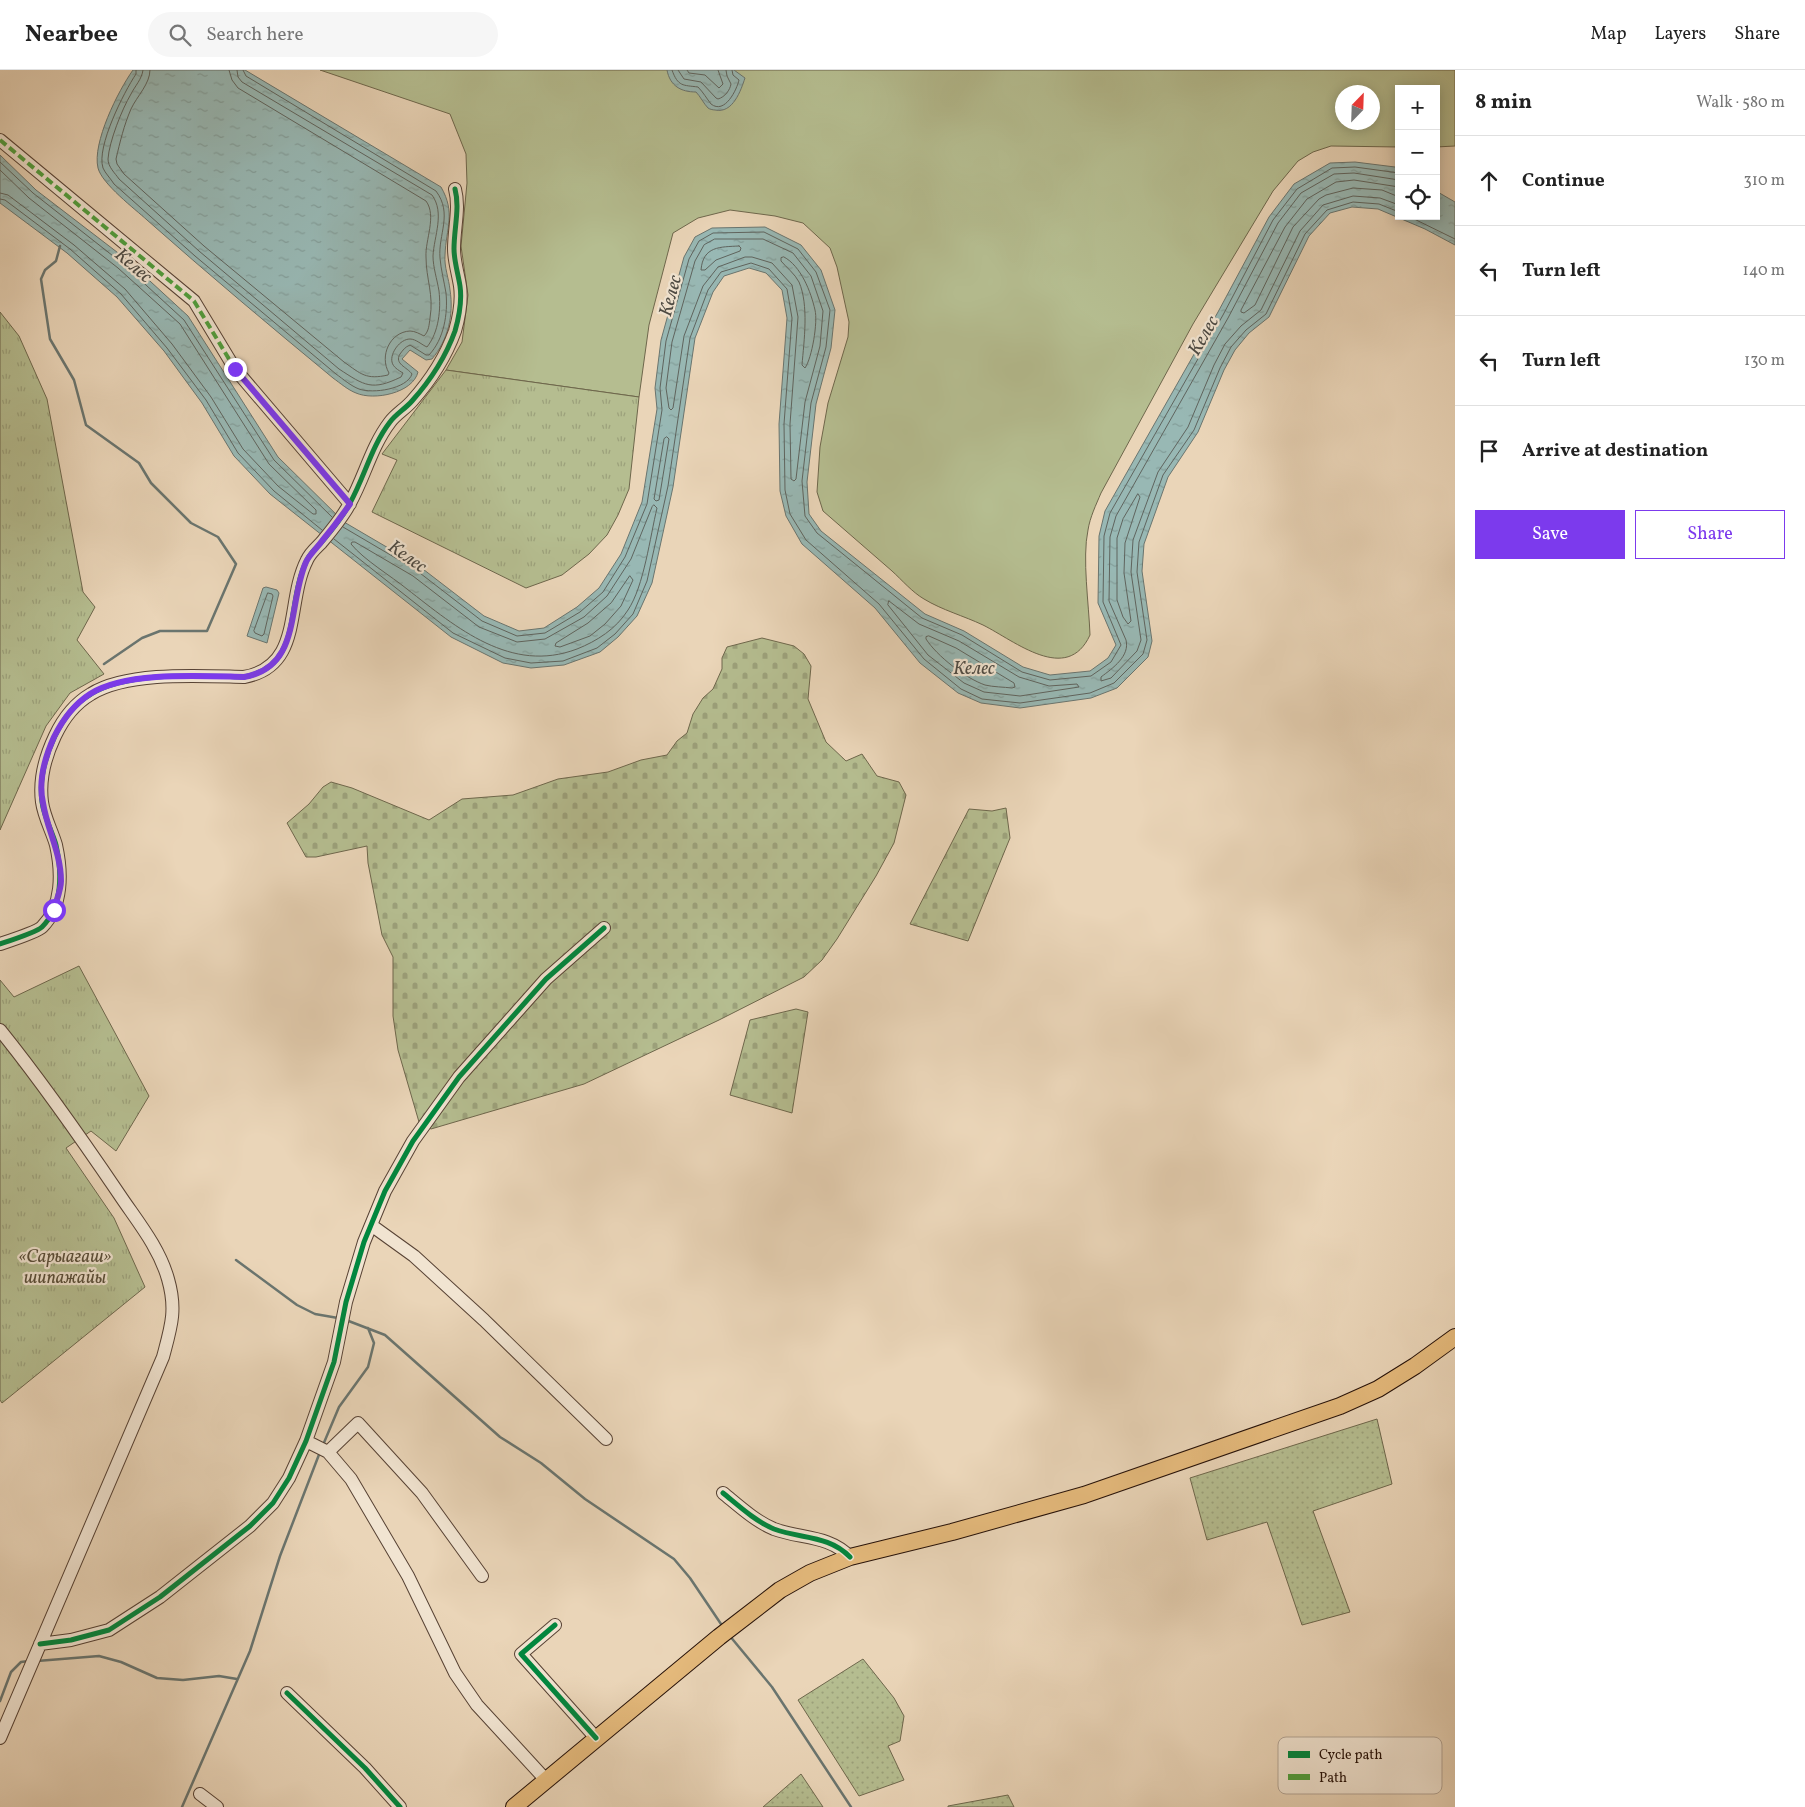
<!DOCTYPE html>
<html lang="en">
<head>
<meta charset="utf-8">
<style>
  :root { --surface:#fff; --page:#f6f6f6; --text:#222; --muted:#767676; --line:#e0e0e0; --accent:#7c3aed }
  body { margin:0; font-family:Vollkorn,serif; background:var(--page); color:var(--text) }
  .controls { position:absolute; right:15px; top:15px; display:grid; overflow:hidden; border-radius:0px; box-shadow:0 2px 12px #0003 }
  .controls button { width:45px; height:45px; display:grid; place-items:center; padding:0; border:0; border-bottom:1px solid var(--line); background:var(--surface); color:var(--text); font:25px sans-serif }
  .compass { position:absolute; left:1335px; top:15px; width:45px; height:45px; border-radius:50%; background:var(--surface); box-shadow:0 2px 12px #0003; rotate:23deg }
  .stop { position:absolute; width:15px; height:15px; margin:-11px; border:4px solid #7c3aed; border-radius:50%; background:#fff }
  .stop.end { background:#7c3aed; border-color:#fff; box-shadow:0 1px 5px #0008 }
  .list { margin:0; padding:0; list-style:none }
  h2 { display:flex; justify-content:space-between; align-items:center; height:65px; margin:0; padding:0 20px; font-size:21px }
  h2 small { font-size:16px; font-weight:400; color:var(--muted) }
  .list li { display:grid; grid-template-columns:32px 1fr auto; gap:15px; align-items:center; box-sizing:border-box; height:90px; padding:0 20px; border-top:1px solid var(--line) }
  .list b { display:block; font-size:19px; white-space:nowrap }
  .list em { font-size:16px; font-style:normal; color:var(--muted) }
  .actions { display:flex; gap:10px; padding:15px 20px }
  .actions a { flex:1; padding:11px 0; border:1px solid var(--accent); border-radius:0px; text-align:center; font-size:18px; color:var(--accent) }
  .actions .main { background:var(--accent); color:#fff }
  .icon { flex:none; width:28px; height:28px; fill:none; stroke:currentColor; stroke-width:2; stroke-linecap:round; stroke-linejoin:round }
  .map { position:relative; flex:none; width:1455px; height:1737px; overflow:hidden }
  header { display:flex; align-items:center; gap:30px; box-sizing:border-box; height:70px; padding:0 25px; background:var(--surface); border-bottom:1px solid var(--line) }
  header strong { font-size:24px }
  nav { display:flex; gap:28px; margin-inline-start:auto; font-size:18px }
  .search { width:350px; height:45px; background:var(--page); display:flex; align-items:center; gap:12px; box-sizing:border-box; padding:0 18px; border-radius:28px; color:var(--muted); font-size:19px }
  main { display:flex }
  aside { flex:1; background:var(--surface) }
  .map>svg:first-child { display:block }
  .grass { fill:#b5bd90; stroke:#6e674c; fill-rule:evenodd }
  .cemetery { fill:url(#cemetery-stones); stroke:#6e674c }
  .park { fill:url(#park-tufts); stroke:#6e674c }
  .garden { fill:url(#garden-dots); stroke:#6e674c }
  .water { fill:url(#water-ripples); stroke:#6a756f }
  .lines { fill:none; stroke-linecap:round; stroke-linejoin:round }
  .shore { stroke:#5f645e; stroke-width:1 }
  .stream { stroke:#6a756f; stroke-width:2.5 }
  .minor-casing { stroke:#574234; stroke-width:14 }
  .major-casing { stroke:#261108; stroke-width:18 }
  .minor { stroke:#f1e4d1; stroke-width:12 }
  .major { stroke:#e5ba7c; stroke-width:16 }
  .quiet { stroke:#50a03e; stroke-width:4; stroke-dasharray:8 4; stroke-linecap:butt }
  .cycleway-casing { stroke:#f1e4d1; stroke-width:8 }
  .cycleway { stroke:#00873e; stroke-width:5 }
  .route { stroke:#7c3aed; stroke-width:6 }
  .labels { text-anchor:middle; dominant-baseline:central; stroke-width:4.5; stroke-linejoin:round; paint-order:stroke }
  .park-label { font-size:18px; font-style:italic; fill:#584d38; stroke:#f1e4d1 }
  .water-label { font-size:19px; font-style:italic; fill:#4e4b44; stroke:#f1e4d1 }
  .key { fill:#f1e4d1; stroke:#b4a595; stroke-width:1 }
  .key-label { font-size:14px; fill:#261108 }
</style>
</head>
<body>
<header>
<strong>Nearbee</strong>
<div class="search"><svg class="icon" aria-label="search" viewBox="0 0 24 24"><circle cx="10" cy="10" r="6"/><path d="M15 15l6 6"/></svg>Search here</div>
<nav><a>Map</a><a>Layers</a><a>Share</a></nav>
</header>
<main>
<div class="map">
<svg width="1455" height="1737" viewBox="0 0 1455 1737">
  <defs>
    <pattern id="cemetery-stones" width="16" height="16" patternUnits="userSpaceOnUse" patternTransform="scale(1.25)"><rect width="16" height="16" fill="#b5bd90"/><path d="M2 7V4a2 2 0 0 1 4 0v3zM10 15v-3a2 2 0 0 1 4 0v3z" fill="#9ca17b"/></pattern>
    <pattern id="park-tufts" width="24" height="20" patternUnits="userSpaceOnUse" patternTransform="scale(1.25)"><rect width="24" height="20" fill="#b5bd90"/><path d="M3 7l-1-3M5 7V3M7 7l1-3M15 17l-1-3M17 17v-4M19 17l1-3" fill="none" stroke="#9ca17b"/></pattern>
    <pattern id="garden-dots" width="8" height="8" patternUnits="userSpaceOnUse" patternTransform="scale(1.25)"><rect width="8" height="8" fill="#b5bd90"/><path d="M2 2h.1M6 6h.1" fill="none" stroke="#9ca17b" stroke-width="1.8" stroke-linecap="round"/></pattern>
    <pattern id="water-ripples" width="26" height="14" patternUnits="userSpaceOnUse" patternTransform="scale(1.25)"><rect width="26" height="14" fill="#98b8b4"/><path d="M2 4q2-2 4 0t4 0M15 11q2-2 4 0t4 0" fill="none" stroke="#839d99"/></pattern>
  </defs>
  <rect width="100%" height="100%" fill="#ead5b8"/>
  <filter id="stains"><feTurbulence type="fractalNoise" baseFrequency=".004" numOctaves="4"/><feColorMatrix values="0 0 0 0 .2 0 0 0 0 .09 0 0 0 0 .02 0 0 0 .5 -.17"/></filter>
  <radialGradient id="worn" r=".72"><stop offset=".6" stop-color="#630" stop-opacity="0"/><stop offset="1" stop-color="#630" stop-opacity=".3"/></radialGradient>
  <path class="grass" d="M 320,0 L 1455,0 L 1455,76 L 1436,77 L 1436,19 L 1399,19 L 1399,77 L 1331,76 L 1313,82 L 1298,91 L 1273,121 L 1193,254 L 1101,423 C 1096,435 1090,447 1088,460 C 1082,488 1089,535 1090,565 C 1067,615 1015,571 983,555 C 964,546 942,540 924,529 C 912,522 902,510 892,501 C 869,481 846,461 823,441 L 817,422 L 820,377 L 828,333 L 848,267 L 849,252 L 837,197 L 830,178 L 803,153 L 775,146 L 730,140 L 698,148 L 673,163 L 649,255 L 639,327 L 446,300 L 462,272 L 468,225 L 461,176 L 467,113 L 466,84 L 450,44 ZM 1342,22 L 1372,22 L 1372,52 L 1342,52 Z"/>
  <path class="cemetery" d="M 762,568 L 794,576 L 804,584 L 811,596 L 808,629 L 826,672 L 846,691 L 862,684 L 877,706 L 899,712 L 906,725 L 894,773 L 876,806 L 837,869 L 822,890 L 804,907 L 719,950 L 584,1014 L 431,1059 L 419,1052 L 398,980 L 393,946 L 393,887 L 382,865 L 368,793 L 367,776 L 316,787 L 306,787 L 287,753 L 309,734 L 323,717 L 331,712 L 352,718 L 429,750 L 462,729 L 513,725 L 558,709 L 608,702 L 641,690 L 667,685 L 677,671 L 687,663 L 693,644 L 703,628 L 713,619 L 722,599 L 722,588 L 727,577 Z
    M 1006,738 L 1010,768 L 968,871 L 910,854 L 969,739 L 992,741 Z
    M 796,939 L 808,942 L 792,1043 L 730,1025 L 750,950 Z"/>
  <path class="park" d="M 0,242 L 19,266 L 47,329 L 83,522 L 95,537 L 77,570 L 104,604 L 70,623 L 46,656 L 0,760 Z
    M 446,300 L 639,327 L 629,419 L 618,445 L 607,465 L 589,484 L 562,505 L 526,518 L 372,442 L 397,390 L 382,384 Z
    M 79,896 L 149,1026 L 116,1081 L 91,1061 L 66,1078 L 114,1148 L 145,1217 L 2,1333 L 0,1330 L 0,910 L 14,927 Z"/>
  <path class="garden" d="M 1377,1349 L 1392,1414 L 1313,1441 L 1350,1542 L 1302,1555 L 1267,1452 L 1207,1470 L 1190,1408 Z
    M 863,1589 L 894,1628 L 904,1646 L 900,1671 L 888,1676 L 904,1710 L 859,1726 L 798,1630 Z
    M 801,1704 L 823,1737 L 763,1737 Z
    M 1008,1725 L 1014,1737 L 948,1737 L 948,1736 Z"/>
  <path class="water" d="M 133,0 L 245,0 L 441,117 C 456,143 446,158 445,185 C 444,197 449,209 450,220 C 454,245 448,270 432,289 L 426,290 L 410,280 L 402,289 L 418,302 C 413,323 374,331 356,323 C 348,320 340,313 333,308 C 270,256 208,204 147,150 C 135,139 102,114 98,98 C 92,73 118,21 133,0 Z
    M 667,0 L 734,0 L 745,8 C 741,20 733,44 715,40 C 713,40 709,39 708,38 C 704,34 700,26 696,22 C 681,22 670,16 667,0 Z
    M 0,85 L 36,120 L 126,189 L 188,246 L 278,387 L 344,452 L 419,496 L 484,546 L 519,561 L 544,558 L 577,537 L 599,518 L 621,484 L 642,432 L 657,339 L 655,318 L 661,270 L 684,187 L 695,167 L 712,158 L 765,157 L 801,175 L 821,200 L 835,240 L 831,278 L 816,334 L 807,412 L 809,444 L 821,461 L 925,544 L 964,561 L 1023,597 L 1050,605 L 1090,601 L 1108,588 L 1116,575 L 1098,533 L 1099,466 L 1105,441 L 1218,242 L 1269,147 L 1294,114 L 1330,93 L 1355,92 L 1395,97 L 1399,100 L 1399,146 L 1436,146 L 1436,121 L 1455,132 L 1455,175 L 1425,159 L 1378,139 L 1352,137 L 1330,143 L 1309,166 L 1269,247 L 1249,263 L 1235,280 L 1224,300 L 1198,362 L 1168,407 L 1144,474 L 1142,501 L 1152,571 L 1148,587 L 1117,618 L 1091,628 L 1020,638 L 981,633 L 958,623 L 920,593 L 875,538 L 802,474 L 786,446 L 780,421 L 779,354 L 787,248 L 782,220 L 766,203 L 749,198 L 724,206 L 713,222 L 695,268 L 673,417 L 652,513 L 637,546 L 618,567 L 600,582 L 564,595 L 531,598 L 503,593 L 451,567 L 270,424 L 234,386 L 202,333 L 164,281 L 117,227 L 67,183 L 0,133 Z
    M 266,517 L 277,520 L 279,523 L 267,573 L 247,566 L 263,518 Z"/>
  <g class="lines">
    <path class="shore" d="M 136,0 L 136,4 C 124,22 96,77 103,98 C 105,103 111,109 114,114 L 195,186 L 336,304 C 343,309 351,316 359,319 C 373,324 407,319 412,304 C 407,297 394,294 400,284 C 403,280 405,277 410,275 L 426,285 L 429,285 C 444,269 448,244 446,223 C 444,211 441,200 440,188 C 438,164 453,144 436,121 L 246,6 L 243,0
      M 143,0 C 142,9 135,16 131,24 C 122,39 109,72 108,89 C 108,97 115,103 119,109 L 199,181 L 339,299 C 365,316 372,321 401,307 L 403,303 C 398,300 393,297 392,292 C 390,283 400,269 410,269 C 416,269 422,275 427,277 C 439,262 441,239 439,221 C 437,209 433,197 433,186 C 434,166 445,143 432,125 L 242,12 L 238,7 L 237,0
      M 150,0 C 150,14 137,26 131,39 C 124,55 120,72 116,89 L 117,94 L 124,104 L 204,176 L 344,292 C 361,304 366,310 388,305 L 389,303 C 379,286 390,262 410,261 C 415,261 420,264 424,266 C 429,261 429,255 430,248 C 434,225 426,209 426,187 C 425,170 437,146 426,131 L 238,18 L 232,10 L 229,0
      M 672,0 C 678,17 683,15 698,17 C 703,22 707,29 711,34 C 725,45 737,19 739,10 L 733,5 L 732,0
      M 678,0 L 684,9 L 701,12 L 716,28 L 718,29 C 725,27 730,20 731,14 L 727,6 L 726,0
      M 687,0 L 689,3 L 705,5 L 719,18 L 723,14 L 718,0
      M 0,92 L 33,123 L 122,193 L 184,250 L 274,390 L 332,447
      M 0,100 L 29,128 L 118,198 L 180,254 L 269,394 L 316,440 L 316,444 L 313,444 L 278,416 L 243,379 L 211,327 L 172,274 L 125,219 L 74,175 L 8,125 L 0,123
      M 1399,110 L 1354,103 L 1334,104 L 1301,123 L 1278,153 L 1228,248 L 1116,446 L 1110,467 L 1109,531 L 1126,570 C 1130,586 1113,598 1101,607 L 1101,611 L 1111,608 L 1137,581 L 1141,570 L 1131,502 L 1133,470 L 1158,402 L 1188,357 L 1214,295 L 1225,274 L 1241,256 L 1261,240 L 1300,161 L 1323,135 L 1353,126 L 1380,128 L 1399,135
      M 1399,117 L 1354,110 L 1336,112 L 1307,129 L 1285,157 L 1241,240 L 1241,242 L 1244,243 L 1255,235 L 1293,157 L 1319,129 L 1326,125 L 1353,118 L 1382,120 L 1399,127
      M 0,129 L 5,130 L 70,179 L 121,224 L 167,278 L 206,330 L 238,383 L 274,421 L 322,460
      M 1408,146 L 1455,169
      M 715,169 L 763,169 L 793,183 L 811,206 L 823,241 L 820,276 L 805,332 L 796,409 L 794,411 L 791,409 L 790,354 L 798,247 L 792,215 L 772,193 L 752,187 L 745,187 L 718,197 L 703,216 L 684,266 L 673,338 L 671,340 L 669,338 L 666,318 L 672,272 L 695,191 L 704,175 Z
      M 739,176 L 741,178 L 740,181 L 716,190 L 705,200 L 701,200 C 703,176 720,177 739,176 Z
      M 784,187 C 801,196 811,222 815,240 C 818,252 812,288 805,298 L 802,295 C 804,271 809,235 799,212 C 795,204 786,197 781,191 L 781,188 Z
      M 667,367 L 669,369 L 659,430 L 656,431 L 654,429 L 664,369 Z
      M 1138,424 L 1140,427 L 1125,473 L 1124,503 L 1131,551 L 1128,554 L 1123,547 L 1117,530 L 1117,468 L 1123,449 Z
      M 654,435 L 657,438 C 650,467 644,516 628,540 C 616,559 597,571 577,579 C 511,604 457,558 407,519 C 391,506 364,490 351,474 L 352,472 L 355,472 L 413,506 L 479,557 L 517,572 L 545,569 L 584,547 L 607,526 L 631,489 L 652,437 Z
      M 343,457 L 416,500 L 482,551 L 517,566 L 545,563 L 580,542 L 603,522 L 625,487 L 647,434 L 662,340 L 660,318 L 666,271 L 689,189 L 699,171 L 713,163 L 764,162 L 798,179 L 816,202 L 830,240 L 826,277 L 811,333 L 802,411 L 805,446 L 817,463 L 922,548 L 962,565 L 1022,602 L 1050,610 L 1091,606 L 1111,592 L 1121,575 L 1103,532 L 1104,466 L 1110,443 L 1223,245 L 1273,150 L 1297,119 L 1332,98 L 1355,97 L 1399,103
      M 334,469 L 453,563 L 505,588 L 531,593 L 563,591 L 597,578 L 615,564 L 633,544 L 647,511 L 668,416 L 690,268 L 708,220 L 721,202 L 751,193 L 769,199 L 787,219 L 792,248 L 784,354 L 785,420 L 790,444 L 806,470 L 879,534 L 924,589 L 961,619 L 982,629 L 1020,633 L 1090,623 L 1114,613 L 1143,584 L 1147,570 L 1137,502 L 1139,472 L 1163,405 L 1194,360 L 1220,298 L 1231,277 L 1246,260 L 1266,244 L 1305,164 L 1327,140 L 1353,132 L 1379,134 L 1399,142
      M 630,506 L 633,510 L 621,536 L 605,554 L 590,566 L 560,577 L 555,576 L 556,573 L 588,553 L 611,533 Z
      M 268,523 L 272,524 L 273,526 L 264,564 L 262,566 L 255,563 L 254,561 Z
      M 889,531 L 919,554 L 959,571 L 1019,607 L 1049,616 L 1077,614 L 1079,617 L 1020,626 L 984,622 L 964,613 L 928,585 L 888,535 Z
      M 929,566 L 956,578 L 1014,613 L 1015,617 L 1012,618 C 1004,617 993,617 985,615 C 965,608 937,586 926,569 L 926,567 Z"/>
    <path class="stream" d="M 60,176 L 56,191 L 45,200 L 41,209 L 50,269 L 74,310 L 86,355 L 139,393 L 151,413 L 191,453 L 218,467 L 236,494 L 207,561 L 160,561 L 142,568 L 104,594
      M 236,1190 L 297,1235 L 315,1244 L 338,1248
      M 346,1250 L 385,1265 L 500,1367 L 541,1393 L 585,1429 L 674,1489 L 690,1508 L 723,1557
      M 323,1375 L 339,1337 L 368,1297 L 374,1273 L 368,1258
      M 729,1565 L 772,1617 L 851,1737
      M 37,1591 L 99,1586 L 121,1592 L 157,1608 L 183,1610 L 219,1606 L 237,1609
      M 0,1631 L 11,1602 L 21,1592 L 29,1591
      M 182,1737 L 250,1581 L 280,1486 L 320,1382"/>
    <defs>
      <path id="minor" d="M 0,70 L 194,231 L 235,299 L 350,434
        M 0,874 C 9,871 37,862 42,857 C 63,836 62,802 56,775 C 52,761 44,747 42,732 C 39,709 45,687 55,666 C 63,649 74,634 91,624 C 128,601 201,606 244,607 C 304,596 285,533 307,490 C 310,483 316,478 321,473 C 331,461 343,447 350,433 C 365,406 371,377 390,352 C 396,344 405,339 412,331 C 429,312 446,286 455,261 C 459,247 462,230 460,216 C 458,203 454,191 454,179 C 454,158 460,138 455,119
        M 0,960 C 42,1012 81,1068 119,1124 C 137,1151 159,1177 168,1209 C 177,1240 171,1257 163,1287 L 0,1668
        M 371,1155 L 414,1186 L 484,1250 L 606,1369
        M 306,1371 L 328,1382 L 351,1409 L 408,1506 L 455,1603 L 477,1635 L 546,1710
        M 328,1382 L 358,1353 L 422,1423 L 482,1506
        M 723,1423 C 739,1436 755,1451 774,1459 C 801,1469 829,1465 850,1487
        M 555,1555 L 521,1584 L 596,1668
        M 40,1574 L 71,1570 L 109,1560 L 160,1527 L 250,1456 L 273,1433 L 289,1408 L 306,1371 L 334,1292 L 346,1232 L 364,1172 L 385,1121 L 413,1071 L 459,1007 L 546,909 L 604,858
        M 287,1623 L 365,1698 L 400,1737
        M 200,1724 L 217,1737"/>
      <path id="major" d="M 514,1737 L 719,1567 L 780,1520 L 810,1503 L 850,1487 L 952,1462 L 1084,1425 L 1340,1336 L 1378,1319 L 1415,1296 L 1455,1267"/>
    </defs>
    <use href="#minor" class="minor-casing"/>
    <use href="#major" class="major-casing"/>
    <use href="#minor" class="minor"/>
    <use href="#major" class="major"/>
    <path class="quiet" d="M 0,70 L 194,231 L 235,299 L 350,434"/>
    <defs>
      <path id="cycleway" d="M 0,874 C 9,871 37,862 42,857 C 63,836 62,802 56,775 C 52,761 44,747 42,732 C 39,709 45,687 55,666 C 63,649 74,634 91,624 C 128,601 201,606 244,607 C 304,596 285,533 307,490 C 310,483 316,478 321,473 C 331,461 343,447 350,433 C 365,406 371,377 390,352 C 396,344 405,339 412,331 C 429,312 446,286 455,261 C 459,247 462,230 460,216 C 458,203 454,191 454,179 C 454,158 460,138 455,119
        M 723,1423 C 739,1436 755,1451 774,1459 C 801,1469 829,1465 850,1487
        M 555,1555 L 521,1584 L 596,1668
        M 40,1574 L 71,1570 L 109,1560 L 160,1527 L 250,1456 L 273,1433 L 289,1408 L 306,1371 L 334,1292 L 346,1232 L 364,1172 L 385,1121 L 413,1071 L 459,1007 L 546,909 L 604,858
        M 287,1623 L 365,1698 L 400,1737"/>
    </defs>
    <use href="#cycleway" class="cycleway-casing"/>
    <use href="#cycleway" class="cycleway"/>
  </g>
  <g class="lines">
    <path class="route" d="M 54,840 C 56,831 61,820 61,811 C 61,783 47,759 43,733 C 38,711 45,687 54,667 C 63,649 73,635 90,624 C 126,601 202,606 244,607 C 302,597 287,535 306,492 C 310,484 317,478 322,471 C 332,459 341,447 350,434 L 235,299"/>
  </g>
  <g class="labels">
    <g class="park-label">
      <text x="65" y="1187">«Сарыағаш»<tspan x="65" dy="21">шипажайы</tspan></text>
    </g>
    <g class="water-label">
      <text transform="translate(133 196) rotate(41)">Келес</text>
      <text transform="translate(671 226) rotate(-75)">Келес</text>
      <text transform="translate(1204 266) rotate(-60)">Келес</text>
      <text transform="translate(407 487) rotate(35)">Келес</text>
      <text x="974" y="599">Келес</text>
    </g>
  </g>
  <rect x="1278" y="1667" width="164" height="57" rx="8" class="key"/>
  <rect x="1288" y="1681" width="22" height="7" fill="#00873e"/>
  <rect x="1288" y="1704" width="22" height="6" fill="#50a03e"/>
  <g class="key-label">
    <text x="1319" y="1689">Cycle path</text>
    <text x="1319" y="1712">Path</text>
  </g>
  <rect width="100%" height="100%" filter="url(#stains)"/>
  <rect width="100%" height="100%" fill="url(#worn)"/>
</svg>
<div class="controls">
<button>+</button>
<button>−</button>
<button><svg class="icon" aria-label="locate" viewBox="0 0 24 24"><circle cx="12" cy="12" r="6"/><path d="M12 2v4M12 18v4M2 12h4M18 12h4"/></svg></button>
</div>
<svg class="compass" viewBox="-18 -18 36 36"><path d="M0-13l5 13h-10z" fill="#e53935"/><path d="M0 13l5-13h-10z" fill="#767676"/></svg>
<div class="stop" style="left:54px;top:840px"></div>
<div class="stop end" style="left:235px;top:299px"></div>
</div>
<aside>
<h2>8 min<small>Walk · 580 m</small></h2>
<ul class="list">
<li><svg class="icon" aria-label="ahead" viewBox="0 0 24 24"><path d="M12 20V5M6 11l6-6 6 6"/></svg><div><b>Continue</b></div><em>310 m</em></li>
<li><svg class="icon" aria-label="left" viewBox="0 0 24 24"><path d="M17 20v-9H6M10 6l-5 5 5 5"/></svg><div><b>Turn left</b></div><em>140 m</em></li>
<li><svg class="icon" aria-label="left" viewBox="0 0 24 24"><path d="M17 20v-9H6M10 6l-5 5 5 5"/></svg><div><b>Turn left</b></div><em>130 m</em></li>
<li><svg class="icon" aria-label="arrive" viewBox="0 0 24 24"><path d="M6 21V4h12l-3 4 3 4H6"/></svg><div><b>Arrive at destination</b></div></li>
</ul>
<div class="actions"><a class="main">Save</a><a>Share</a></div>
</aside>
</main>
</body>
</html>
